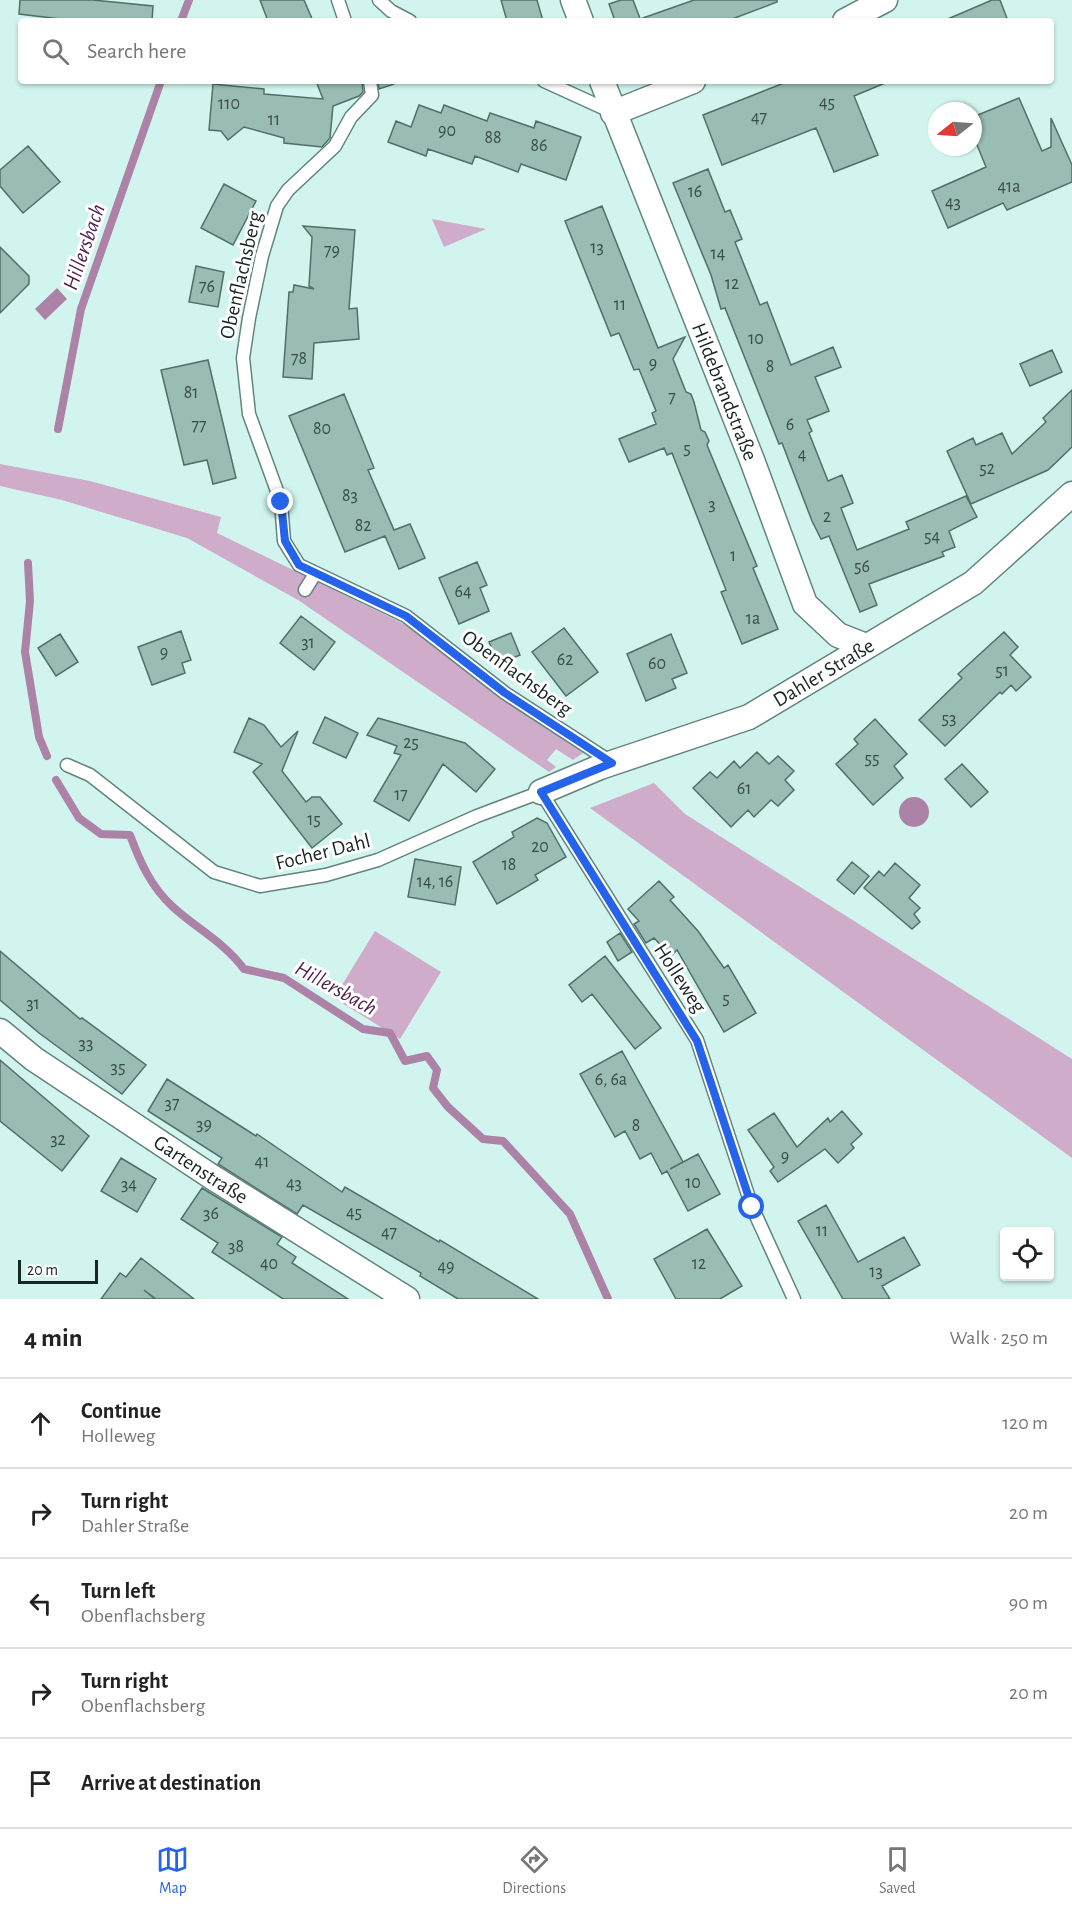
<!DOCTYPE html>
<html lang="en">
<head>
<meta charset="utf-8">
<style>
  :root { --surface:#fff; --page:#f2f2f2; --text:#222; --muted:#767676; --line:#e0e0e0; --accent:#2563eb }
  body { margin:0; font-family:"Alegreya Sans",sans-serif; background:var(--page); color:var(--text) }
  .controls { position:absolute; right:18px; bottom:18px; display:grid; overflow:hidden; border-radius:6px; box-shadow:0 2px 4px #0004 }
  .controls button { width:54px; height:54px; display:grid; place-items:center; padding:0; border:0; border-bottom:2px solid var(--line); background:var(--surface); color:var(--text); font:30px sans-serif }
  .compass { position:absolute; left:928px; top:102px; width:54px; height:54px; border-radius:50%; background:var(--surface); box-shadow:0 2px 4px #0004; rotate:253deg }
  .scale { position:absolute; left:18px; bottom:15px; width:80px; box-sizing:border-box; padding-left:6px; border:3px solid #182623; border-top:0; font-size:16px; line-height:21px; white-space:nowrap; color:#182623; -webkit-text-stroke:4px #fff; paint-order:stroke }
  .stop { position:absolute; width:18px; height:18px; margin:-14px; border:4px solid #2563eb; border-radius:50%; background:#fff }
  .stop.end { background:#2563eb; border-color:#fff; box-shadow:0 2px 6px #0008 }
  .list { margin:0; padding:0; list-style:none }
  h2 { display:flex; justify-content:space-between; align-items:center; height:78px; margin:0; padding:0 24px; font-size:26px }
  h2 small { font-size:20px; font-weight:400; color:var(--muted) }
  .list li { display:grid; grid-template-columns:39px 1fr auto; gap:18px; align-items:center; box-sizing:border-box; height:90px; padding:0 24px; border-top:2px solid var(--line) }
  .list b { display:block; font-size:22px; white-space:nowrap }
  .list p { margin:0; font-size:20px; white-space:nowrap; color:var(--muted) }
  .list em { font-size:20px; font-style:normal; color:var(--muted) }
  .icon { flex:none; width:33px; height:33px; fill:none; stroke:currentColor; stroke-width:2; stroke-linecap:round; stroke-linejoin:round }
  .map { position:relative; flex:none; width:1072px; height:1299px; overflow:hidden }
  .search { position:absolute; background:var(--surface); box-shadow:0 2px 4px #0004; left:18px; right:18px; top:18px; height:66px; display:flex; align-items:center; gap:15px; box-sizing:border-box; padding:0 21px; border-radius:6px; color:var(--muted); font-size:22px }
  .sheet { height:528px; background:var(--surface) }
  nav { display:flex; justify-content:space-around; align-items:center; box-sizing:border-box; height:84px; border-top:2px solid var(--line); background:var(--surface); font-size:16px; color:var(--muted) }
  nav a { display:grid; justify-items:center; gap:3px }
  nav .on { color:var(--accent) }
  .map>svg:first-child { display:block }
  .green { fill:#cfacca }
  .water { fill:#ac82a7 }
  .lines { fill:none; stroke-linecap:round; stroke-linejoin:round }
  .stream { stroke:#ac82a7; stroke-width:8 }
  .building { fill:#99bcb5; stroke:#4f706a; stroke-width:1.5 }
  .service-casing { stroke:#62847e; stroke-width:15 }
  .minor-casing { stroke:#62847e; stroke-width:27 }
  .service { stroke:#fff; stroke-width:12 }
  .minor { stroke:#fff; stroke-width:24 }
  .route { stroke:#2563eb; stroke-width:8 }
  .labels { text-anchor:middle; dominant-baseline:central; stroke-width:6; stroke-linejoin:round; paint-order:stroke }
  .number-label { font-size:18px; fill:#384c48 }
  .street-label { font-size:21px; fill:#182623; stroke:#fff }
  .water-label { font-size:22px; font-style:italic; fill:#511d4d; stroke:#fff }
</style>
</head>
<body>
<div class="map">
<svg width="1072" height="1299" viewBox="0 0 1072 1299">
  <rect width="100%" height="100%" fill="#d1f5ee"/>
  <path class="green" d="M 432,219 L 486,229 L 444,247 Z
    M 0,464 L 90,481 L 221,517 L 217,533 L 406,625 L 583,753 L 573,760 L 556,749 L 547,760 L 556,767 L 549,772 L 298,600 L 187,538 L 62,500 L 0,486 Z
    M 654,783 L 685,814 L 1072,1059 L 1072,1158 L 590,808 Z
    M 375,931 L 441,972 L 400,1039 L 334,998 Z"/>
  <path class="water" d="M 57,288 L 67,299 L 45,320 L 35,309 Z
    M899 812a15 15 0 1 1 30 0a15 15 0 1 1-30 0Z"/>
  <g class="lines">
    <path class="stream" d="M 181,21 L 189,0
      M 58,429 L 81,309 L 161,81
      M 28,563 L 30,601 L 25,652 L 39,737 L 47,756
      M 56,780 L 79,818 L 101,834 L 130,835 C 140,862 151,887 173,907 C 197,929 224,942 244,969 L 284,978 L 363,1029 L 390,1033 L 405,1061 L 427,1056 L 437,1070 L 433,1088 L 448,1107 L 483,1139 L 503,1141 L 570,1214 L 608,1299"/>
  </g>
  <path class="building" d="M 20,0 L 93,0 L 153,6 L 152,21 L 77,21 L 19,14 Z
    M 260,0 L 304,0 L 313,21 L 268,21 Z
    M 501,0 L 537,0 L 543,21 L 507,21 Z
    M 621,0 L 633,0 L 641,21 L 615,21 L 609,4 Z
    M 694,0 L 777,0 L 777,2 L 727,21 L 644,21 L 643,18 Z
    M 992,0 L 1000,0 L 1008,21 L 943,21 Z
    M 316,81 L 362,81 L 363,92 L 359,96 L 333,106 L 330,138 L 322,147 L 284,143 L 284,138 L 244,127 L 228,140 L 221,131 L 209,130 L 213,84 L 264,89 L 264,94 L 323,99 Z
    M 378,81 L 394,81 L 394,84 L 379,89 Z
    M 789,81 L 890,81 L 854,96 L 878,155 L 834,172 L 816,128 L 722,165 L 703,115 Z
    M 1019,98 L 1042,151 L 1051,147 L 1051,118 L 1072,165 L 1072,182 L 1007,210 L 1003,203 L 948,228 L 932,191 L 986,167 L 973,135 L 973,117 Z
    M 419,105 L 441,113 L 444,105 L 487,121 L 490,113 L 534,128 L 536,121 L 581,137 L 566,180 L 521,164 L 518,172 L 475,156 L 472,164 L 428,149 L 426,156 L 388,142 L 396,121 L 411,127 Z
    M 28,146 L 60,182 L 23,213 L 0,186 L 0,170 Z
    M 708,169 L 725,212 L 730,210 L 742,239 L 735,242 L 760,305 L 767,302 L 791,365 L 833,347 L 841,367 L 815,377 L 829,411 L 807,420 L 812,431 L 809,433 L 828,481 L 842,475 L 853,503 L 841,508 L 857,550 L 909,529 L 906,522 L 966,496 L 977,517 L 949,531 L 955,547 L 942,552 L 944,556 L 869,584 L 877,605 L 860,612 L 829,536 L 821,539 L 812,521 L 782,443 L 779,444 L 725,308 L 721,309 L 711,275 L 673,183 Z
    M 224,184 L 256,201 L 233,245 L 201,228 Z
    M 602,206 L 658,348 L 685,337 L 673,359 L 686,392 L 691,394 L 694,402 L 701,430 L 705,432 L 709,441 L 707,445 L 757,566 L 753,568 L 778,629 L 742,644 L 721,592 L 726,590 L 672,453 L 667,455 L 664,448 L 629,462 L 619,439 L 656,424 L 652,413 L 656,411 L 639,369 L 634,370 L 619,333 L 611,336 L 565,221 Z
    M 303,226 L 355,230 L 349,309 L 357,308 L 359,339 L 314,343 L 312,379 L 283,377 L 289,292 L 293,292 L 294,285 L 314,289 L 309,286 L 312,237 Z
    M 0,247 L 29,276 L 29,284 L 0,313 Z
    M 196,266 L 224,272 L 218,307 L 189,302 Z
    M 1052,350 L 1062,372 L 1030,386 L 1020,364 Z
    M 208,360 L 236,478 L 213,484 L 207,460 L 184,465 L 161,370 Z
    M 1072,390 L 1072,447 L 1048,470 L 971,504 L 947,451 L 973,438 L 976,445 L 1002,433 L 1012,454 L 1046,422 L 1043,418 Z
    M 344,394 L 374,468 L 368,470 L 394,530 L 410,524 L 425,558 L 399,569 L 385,536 L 345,552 L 289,416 Z
    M 477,562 L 487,585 L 480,588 L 489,611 L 459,624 L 439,578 Z
    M 301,616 L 335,642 L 314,670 L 280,643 Z
    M 564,628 L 598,672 L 566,696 L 532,652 Z
    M 181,631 L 191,660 L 182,663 L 185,673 L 152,685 L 138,647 Z
    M 1004,632 L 1018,647 L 1010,655 L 1031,677 L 1016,691 L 1011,685 L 1002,694 L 1000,692 L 945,746 L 919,720 L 962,678 L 958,674 Z
    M 511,633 L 520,655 L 498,664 L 489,642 Z
    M 60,634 L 78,662 L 56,676 L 38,648 Z
    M 671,634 L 687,673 L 672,679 L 676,688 L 646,701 L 627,654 Z
    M 325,717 L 358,733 L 346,758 L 313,743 Z
    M 249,718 L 264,725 L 281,747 L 298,731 L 282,771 L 306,802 L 312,797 L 320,797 L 342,824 L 312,848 L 253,772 L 262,764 L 234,752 Z
    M 378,718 L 465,743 L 495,769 L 476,792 L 443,764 L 409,821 L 374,801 L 401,755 L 394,753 L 397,746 L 367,735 Z
    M 875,719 L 907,754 L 894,766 L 903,778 L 873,805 L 836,764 L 858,744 L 854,739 Z
    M 757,752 L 769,764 L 778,756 L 794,771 L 785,780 L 794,790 L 778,806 L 771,800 L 754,817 L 748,810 L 731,827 L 693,788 L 710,772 L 717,778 L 734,761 L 740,768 Z
    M 962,764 L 988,792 L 971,807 L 945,779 Z
    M 537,818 L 547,823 L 566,857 L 535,875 L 538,880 L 497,904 L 473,862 L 514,837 L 512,832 Z
    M 415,859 L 461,867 L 455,905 L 408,897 Z
    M 852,862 L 869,876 L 854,894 L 837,880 Z
    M 895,863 L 920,885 L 909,898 L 920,908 L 914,914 L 920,922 L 912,929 L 864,888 L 879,871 L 884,876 Z
    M 659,881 L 674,897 L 670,900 L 698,931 L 724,968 L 728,965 L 756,1013 L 724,1032 L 677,950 L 671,956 L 654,938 L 646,943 L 634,924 L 639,921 L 628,909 Z
    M 620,933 L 632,952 L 618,961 L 607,942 Z
    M 0,951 L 80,1019 L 82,1018 L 146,1065 L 122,1094 L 39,1033 L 0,1000 Z
    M 605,956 L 661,1028 L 635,1049 L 592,994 L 582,1002 L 569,985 Z
    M 622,1051 L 683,1162 L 670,1169 L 698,1154 L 720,1194 L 688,1211 L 667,1171 L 662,1174 L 651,1153 L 640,1159 L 625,1131 L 615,1137 L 580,1074 Z
    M 0,1060 L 89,1136 L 62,1171 L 0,1121 Z
    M 167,1079 L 256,1136 L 257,1134 L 342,1192 L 345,1187 L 439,1242 L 440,1240 L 538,1299 L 458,1299 L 420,1276 L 421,1273 L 303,1205 L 297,1214 L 218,1164 L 222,1158 L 148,1111 Z
    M 842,1111 L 862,1134 L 851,1144 L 854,1148 L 838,1163 L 825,1149 L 778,1182 L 770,1171 L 774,1167 L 748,1130 L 774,1113 L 797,1147 L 828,1118 L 830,1122 Z
    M 121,1158 L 156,1179 L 137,1212 L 101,1191 Z
    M 202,1188 L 282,1237 L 277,1244 L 296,1257 L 292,1263 L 348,1299 L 283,1299 L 212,1252 L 218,1243 L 181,1219 Z
    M 826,1205 L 858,1262 L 904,1237 L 920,1265 L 882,1286 L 890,1299 L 843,1299 L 798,1221 Z
    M 707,1229 L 742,1286 L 720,1299 L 676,1299 L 654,1259 Z
    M 141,1258 L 194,1299 L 156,1299 L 144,1290 L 155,1299 L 101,1299 L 120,1273 L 126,1277 Z"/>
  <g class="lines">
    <defs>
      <path id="service" d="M 338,0 L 345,21
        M 379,0 L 391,11 L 410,21
        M 370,81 L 372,95 L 351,117 L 335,146 L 288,190 L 277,206 L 262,256 L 249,318 L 243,358 L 249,414 L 281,502 L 284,541 L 299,565 L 406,616 L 505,693 L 611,762
        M 544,81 L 612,112
        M 305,590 L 315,574
        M 67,765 L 90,775 L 214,872 L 260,886 L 326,875 L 378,860 L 477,816 L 541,792 L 697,1040 L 752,1207 L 794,1299"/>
      <g id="minor">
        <path d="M 573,0 L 581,21"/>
        <path d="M 845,21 L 885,0"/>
        <path id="s1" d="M 602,81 L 752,460 L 805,604 L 838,635 L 866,646"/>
        <path d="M 613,113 L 693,81"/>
        <path id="s2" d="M 541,792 L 600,767 L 749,717 L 973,583 L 1072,494"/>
        <path id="s3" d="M 0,1031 L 34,1059 L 212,1177 L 407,1299"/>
      </g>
    </defs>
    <use href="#service" class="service-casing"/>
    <use href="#minor" class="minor-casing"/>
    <use href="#service" class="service"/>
    <use href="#minor" class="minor"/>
  </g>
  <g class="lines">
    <path class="route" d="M 281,502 L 285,541 L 299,565 L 406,616 L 505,693 L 612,763 L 541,792 L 697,1041 L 752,1207"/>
  </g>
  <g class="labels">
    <g class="number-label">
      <text x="827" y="103">45</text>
      <text x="229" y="104">110</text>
      <text x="759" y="118">47</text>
      <text x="274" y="120">11</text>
      <text x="447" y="131">90</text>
      <text x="493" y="138">88</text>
      <text x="539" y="146">86</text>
      <text x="1009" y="187">41a</text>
      <text x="695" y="192">16</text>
      <text x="953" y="203">43</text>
      <text x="597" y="248">13</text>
      <text x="332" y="251">79</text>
      <text x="718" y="254">14</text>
      <text x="732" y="284">12</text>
      <text x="207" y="287">76</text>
      <text x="620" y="305">11</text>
      <text x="756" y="339">10</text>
      <text x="299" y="359">78</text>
      <text x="653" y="364">9</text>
      <text x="770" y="367">8</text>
      <text x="191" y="393">81</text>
      <text x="672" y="398">7</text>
      <text x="790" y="425">6</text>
      <text x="199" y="426">77</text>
      <text x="322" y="429">80</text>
      <text x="687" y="449">5</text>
      <text x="802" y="455">4</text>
      <text x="987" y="469">52</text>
      <text x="350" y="496">83</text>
      <text x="712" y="505">3</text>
      <text x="827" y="517">2</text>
      <text x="363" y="526">82</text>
      <text x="932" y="537">54</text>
      <text x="733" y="556">1</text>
      <text x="862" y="567">56</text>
      <text x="463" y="592">64</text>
      <text x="753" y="619">1a</text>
      <text x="308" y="643">31</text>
      <text x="164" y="653">9</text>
      <text x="565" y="660">62</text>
      <text x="657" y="664">60</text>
      <text x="1002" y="671">51</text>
      <text x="949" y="719">53</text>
      <text x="411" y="743">25</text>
      <text x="872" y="759">55</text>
      <text x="744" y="789">61</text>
      <text x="401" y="795">17</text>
      <text x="314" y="820">15</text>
      <text x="540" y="847">20</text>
      <text x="509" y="865">18</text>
      <text x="435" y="882">14, 16</text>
      <text x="726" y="999">5</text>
      <text x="33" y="1004">31</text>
      <text x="86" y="1044">33</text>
      <text x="118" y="1068">35</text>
      <text x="611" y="1080">6, 6a</text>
      <text x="172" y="1104">37</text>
      <text x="204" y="1125">39</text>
      <text x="636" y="1126">8</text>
      <text x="58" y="1140">32</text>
      <text x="785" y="1157">9</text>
      <text x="262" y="1162">41</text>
      <text x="693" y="1183">10</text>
      <text x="294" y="1184">43</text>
      <text x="129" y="1185">34</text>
      <text x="354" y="1213">45</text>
      <text x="211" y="1214">36</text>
      <text x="822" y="1231">11</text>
      <text x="389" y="1233">47</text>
      <text x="236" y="1247">38</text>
      <text x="269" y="1264">40</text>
      <text x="699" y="1264">12</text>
      <text x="446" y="1267">49</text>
      <text x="876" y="1272">13</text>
    </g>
    <g class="street-label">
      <text transform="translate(241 275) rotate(-77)">Obenflachsberg</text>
      <text stroke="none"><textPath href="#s1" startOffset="334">Hildebrandstraße</textPath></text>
      <text stroke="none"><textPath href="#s2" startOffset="308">Dahler Straße</textPath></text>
      <text transform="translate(517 673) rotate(36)">Obenflachsberg</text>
      <text transform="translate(323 852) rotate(-14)">Focher Dahl</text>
      <text transform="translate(680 978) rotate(57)">Holleweg</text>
      <text stroke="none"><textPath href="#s3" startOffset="244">Gartenstraße</textPath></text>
    </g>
    <g class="water-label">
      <text transform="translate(84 247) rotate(-71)">Hillersbach</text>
      <text transform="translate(336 988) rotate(29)">Hillersbach</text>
    </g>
  </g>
</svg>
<div class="controls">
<button><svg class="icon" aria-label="locate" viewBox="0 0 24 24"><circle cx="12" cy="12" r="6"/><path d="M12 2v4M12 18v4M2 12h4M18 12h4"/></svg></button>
</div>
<svg class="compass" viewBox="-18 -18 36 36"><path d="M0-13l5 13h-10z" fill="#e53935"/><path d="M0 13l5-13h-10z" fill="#767676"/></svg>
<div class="scale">20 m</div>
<div class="stop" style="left:752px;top:1207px"></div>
<div class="stop end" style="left:281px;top:502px"></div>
<div class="search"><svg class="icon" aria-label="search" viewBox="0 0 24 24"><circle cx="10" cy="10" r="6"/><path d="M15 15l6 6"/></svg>Search here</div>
</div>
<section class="sheet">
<h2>4 min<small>Walk · 250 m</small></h2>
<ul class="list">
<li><svg class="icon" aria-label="ahead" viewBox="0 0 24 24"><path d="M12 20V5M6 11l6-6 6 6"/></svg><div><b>Continue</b><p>Holleweg</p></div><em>120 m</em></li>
<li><svg class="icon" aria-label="right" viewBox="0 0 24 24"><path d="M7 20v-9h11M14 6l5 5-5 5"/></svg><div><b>Turn right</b><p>Dahler Straße</p></div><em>20 m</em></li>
<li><svg class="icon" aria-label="left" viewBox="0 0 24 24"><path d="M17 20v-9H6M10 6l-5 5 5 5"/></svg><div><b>Turn left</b><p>Obenflachsberg</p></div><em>90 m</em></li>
<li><svg class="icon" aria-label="right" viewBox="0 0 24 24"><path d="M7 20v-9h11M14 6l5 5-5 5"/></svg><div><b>Turn right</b><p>Obenflachsberg</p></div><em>20 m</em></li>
<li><svg class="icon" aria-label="arrive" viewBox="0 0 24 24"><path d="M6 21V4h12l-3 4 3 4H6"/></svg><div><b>Arrive at destination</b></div></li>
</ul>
</section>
<nav>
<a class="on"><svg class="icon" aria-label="map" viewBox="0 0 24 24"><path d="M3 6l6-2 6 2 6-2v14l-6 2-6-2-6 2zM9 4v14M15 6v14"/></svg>Map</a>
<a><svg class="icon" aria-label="directions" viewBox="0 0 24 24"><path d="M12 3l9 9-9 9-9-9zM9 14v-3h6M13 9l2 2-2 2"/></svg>Directions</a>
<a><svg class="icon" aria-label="saved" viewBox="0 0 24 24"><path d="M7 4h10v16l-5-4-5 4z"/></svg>Saved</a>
</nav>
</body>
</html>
